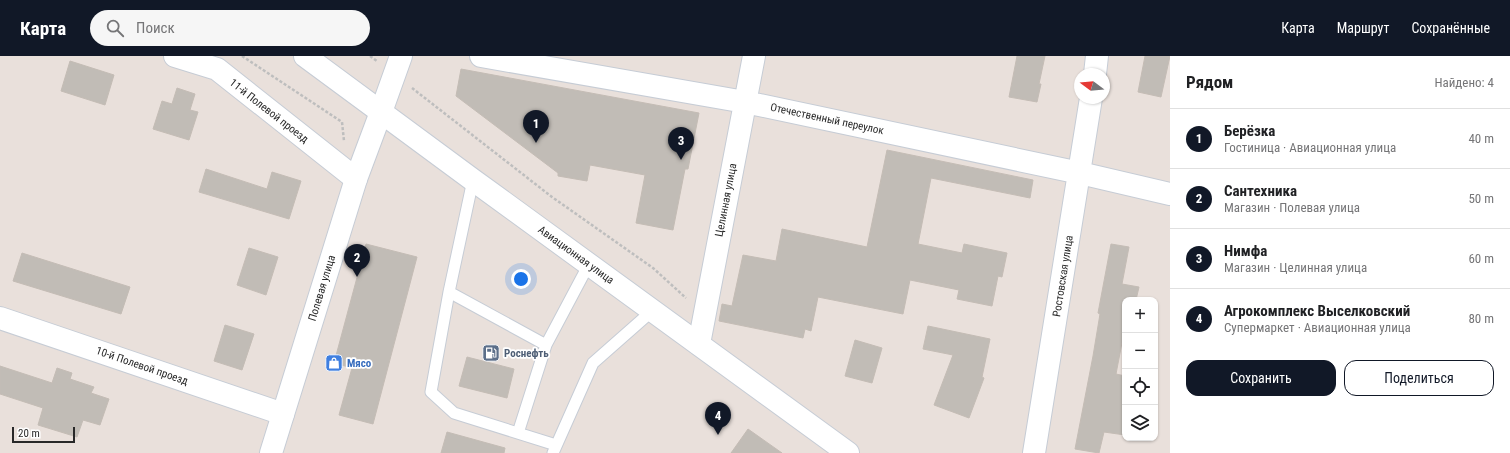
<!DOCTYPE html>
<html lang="ru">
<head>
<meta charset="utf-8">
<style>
  :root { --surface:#fff; --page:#f6f6f6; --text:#202124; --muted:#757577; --line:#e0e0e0; --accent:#111827 }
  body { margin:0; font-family:"Roboto Condensed",sans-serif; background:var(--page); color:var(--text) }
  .controls { position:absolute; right:12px; bottom:12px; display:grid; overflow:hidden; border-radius:8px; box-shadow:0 1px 3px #0004 }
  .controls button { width:36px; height:36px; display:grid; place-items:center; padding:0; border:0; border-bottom:1px solid var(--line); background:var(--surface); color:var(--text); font:20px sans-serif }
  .compass { position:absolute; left:1074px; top:12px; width:36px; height:36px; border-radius:50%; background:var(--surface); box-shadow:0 1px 3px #0004; rotate:286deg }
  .scale { position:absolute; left:12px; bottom:10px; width:63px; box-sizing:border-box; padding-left:4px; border:2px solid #282828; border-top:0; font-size:11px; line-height:14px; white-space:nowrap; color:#282828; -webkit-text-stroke:3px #fff; paint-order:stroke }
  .you { position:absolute; left:521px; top:223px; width:14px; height:14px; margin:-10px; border:3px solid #fff; border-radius:50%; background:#1a73e8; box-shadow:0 0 0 6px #1a73e833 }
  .badge { display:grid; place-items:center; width:26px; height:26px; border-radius:50%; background:var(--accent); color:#fff; font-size:13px; font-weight:700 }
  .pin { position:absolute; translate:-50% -33px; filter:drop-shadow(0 1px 2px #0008) }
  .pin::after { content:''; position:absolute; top:21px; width:14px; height:12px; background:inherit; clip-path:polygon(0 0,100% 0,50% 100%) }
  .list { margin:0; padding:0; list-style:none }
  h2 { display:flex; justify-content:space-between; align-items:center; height:52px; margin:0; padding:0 16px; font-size:17px }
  h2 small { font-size:13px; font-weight:400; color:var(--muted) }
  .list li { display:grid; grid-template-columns:26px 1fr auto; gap:12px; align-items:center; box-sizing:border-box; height:60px; padding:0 16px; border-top:1px solid var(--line) }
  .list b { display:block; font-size:15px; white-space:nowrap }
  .list p { margin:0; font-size:13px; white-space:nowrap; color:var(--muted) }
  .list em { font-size:13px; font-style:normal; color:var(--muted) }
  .actions { display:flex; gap:8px; padding:12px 16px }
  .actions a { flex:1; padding:9px 0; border:1px solid var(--accent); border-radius:12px; text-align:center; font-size:14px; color:var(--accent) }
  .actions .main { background:var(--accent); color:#fff }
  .icon { flex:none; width:22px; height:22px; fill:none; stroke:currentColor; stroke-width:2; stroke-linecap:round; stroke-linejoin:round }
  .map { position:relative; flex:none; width:1170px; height:397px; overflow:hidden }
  header { display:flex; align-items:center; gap:24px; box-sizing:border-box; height:56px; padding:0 20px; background:var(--accent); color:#fff }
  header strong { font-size:19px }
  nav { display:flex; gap:22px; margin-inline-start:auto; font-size:14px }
  .search { width:280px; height:36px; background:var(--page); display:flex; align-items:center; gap:10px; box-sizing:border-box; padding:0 14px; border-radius:22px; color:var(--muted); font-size:15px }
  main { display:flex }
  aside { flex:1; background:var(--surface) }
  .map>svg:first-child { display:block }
  .building { fill:#c1bcb6; stroke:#c4bcb5 }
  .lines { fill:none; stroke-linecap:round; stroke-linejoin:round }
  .service-casing { stroke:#c6ccd5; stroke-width:13 }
  .minor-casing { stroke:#c6ccd5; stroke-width:24 }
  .tertiary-casing { stroke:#c6ccd5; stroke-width:24 }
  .secondary-casing { stroke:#c6ccd5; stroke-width:24 }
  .path { stroke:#bebebe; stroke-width:2.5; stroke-dasharray:3 2; stroke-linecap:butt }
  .service { stroke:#fff; stroke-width:11 }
  .minor { stroke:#fff; stroke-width:22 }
  .tertiary { stroke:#fff; stroke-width:22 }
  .secondary { stroke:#fff; stroke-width:22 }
  .labels { text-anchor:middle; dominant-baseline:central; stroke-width:3.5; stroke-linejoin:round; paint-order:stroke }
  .street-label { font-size:11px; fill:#282828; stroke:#fff }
  .service-label { font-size:11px; font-weight:bold; fill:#4e5e75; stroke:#fff; text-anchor:start }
  .shop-label { font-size:11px; font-weight:bold; fill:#366cbe; stroke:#fff; text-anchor:start }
</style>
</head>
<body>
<header>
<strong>Карта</strong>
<div class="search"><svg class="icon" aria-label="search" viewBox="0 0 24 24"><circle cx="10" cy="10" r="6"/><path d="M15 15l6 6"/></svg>Поиск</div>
<nav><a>Карта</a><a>Маршрут</a><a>Сохранённые</a></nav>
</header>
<main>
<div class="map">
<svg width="1170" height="397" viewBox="0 0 1170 397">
  <rect width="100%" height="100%" fill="#e9e0db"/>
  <path class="building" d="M 1017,0 L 1045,0 L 1039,28 L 1041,28 L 1037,46 L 1009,41 Z
    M 1145,0 L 1170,0 L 1161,41 L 1138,36 Z
    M 70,5 L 114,19 L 105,49 L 61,35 Z
    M 461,13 L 699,57 L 688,113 L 685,113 L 673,174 L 636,167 L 645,119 L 590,109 L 587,125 L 558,120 L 558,117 L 456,40 Z
    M 177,32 L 195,38 L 190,54 L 198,56 L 189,84 L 153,73 L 162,45 L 172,48 Z
    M 887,94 L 1033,124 L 1030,142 L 931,122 L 918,188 L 962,197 L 964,188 L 1007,197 L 1002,221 L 998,220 L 992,250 L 957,243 L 959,234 L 910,224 L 903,258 L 818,241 L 811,275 L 805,273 L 803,282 L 719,265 L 722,248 L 732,250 L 743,199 L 776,205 L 782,173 L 867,191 Z
    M 206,113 L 267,133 L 272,116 L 301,125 L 289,163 L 199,136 Z
    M 366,188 L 417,201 L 373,368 L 339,359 L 352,312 L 334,307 Z
    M 1111,188 L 1129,191 L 1122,228 L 1139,231 L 1136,244 L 1125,244 L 1125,271 L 1116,318 L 1125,320 L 1125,379 L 1104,376 L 1099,397 L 1075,393 L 1093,300 L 1100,258 L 1098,257 Z
    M 249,192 L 278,201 L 266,239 L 237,229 Z
    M 22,197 L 130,231 L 121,258 L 13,225 Z
    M 225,269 L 254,278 L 242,314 L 214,305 Z
    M 928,270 L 990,283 L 982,321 L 984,322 L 969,362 L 934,349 L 953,299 L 923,293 Z
    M 855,284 L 882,292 L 872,327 L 845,320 Z
    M 467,301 L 514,313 L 507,342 L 459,330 Z
    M 0,310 L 52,327 L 57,312 L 72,317 L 70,323 L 94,331 L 91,337 L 109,343 L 100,369 L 83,364 L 77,381 L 38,369 L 43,352 L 0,338 Z
    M 748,373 L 782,397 L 731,397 Z
    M 447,376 L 505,392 L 504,397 L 441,397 Z"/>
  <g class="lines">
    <defs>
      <path id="service" d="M 473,124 L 449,236 L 431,336 L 454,357 L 556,389
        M 449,236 L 546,289
        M 518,377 L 546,289 L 589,208
        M 553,397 L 593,307 L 652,255"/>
      <path id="minor" d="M 175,0 L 217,13 L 356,123
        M 481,0 L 745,46 L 1080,117 L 1170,138
        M 1095,18 L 1097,0
        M 381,56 L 401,0
        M 0,262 L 283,358
        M 699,288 L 754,0
        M 1034,397 L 1091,42"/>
      <path id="tertiary" d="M 271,397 L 356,123 L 381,56"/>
      <path id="secondary" d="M 305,0 L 473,124 L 848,397"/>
    </defs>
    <use href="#service" class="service-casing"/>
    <use href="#minor" class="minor-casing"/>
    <use href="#tertiary" class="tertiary-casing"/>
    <use href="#secondary" class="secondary-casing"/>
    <path class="path" d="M 242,0 L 342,66 L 344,85
      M 370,0 L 377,5
      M 412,32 L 552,141 L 653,212 L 686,242"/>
    <use href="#service" class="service"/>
    <use href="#minor" class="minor"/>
    <use href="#tertiary" class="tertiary"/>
    <use href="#secondary" class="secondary"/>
  </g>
  <defs>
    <symbol id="fuel-square" viewBox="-11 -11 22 22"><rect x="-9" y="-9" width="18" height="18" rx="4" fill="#5c6f8a" stroke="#fff"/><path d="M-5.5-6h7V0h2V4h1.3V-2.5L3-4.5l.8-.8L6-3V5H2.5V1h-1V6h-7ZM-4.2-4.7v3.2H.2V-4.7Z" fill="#fff"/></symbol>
    <symbol id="shop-square" viewBox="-11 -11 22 22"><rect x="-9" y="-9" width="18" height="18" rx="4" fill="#3f7fe0" stroke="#fff"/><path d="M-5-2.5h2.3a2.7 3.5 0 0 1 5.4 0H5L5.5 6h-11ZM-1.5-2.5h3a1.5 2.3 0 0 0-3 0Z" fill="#fff"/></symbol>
  </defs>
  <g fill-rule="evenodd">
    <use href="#fuel-square" x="481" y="287" width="20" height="20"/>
    <use href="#shop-square" x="324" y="297" width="20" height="20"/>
  </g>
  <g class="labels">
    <g class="street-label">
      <text transform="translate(269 55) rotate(38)">11-й Полевой проезд</text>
      <text transform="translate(827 63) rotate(12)">Отечественный переулок</text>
      <text transform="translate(726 144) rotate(-79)">Целинная улица</text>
      <text transform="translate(576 199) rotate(36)">Авиационная улица</text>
      <text transform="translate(1063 220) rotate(-81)">Ростовская улица</text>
      <text transform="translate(322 232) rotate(-73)">Полевая улица</text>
      <text transform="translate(142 310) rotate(19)">10-й Полевой проезд</text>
    </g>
    <g class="service-label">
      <text x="504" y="297">Роснефть</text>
    </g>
    <g class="shop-label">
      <text x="347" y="307">Мясо</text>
    </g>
  </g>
</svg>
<div class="controls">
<button>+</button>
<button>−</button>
<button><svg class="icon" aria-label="locate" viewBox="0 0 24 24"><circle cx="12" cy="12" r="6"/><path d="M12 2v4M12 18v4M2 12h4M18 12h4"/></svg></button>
<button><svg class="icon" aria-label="layers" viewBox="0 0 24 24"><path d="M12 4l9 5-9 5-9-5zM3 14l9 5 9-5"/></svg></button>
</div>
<svg class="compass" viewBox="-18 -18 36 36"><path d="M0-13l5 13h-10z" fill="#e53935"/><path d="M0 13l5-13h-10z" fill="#757577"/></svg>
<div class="scale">20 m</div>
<div class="you"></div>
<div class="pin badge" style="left:536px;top:87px">1</div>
<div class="pin badge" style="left:357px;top:221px">2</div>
<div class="pin badge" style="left:681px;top:104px">3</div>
<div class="pin badge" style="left:718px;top:379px">4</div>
</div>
<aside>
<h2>Рядом<small>Найдено: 4</small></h2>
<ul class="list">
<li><span class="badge">1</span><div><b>Берёзка</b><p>Гостиница · Авиационная улица</p></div><em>40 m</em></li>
<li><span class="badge">2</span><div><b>Сантехника</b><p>Магазин · Полевая улица</p></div><em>50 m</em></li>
<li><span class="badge">3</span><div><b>Нимфа</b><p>Магазин · Целинная улица</p></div><em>60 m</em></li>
<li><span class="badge">4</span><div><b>Агрокомплекс Выселковский</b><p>Супермаркет · Авиационная улица</p></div><em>80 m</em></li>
</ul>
<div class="actions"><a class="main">Сохранить</a><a>Поделиться</a></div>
</aside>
</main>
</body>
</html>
